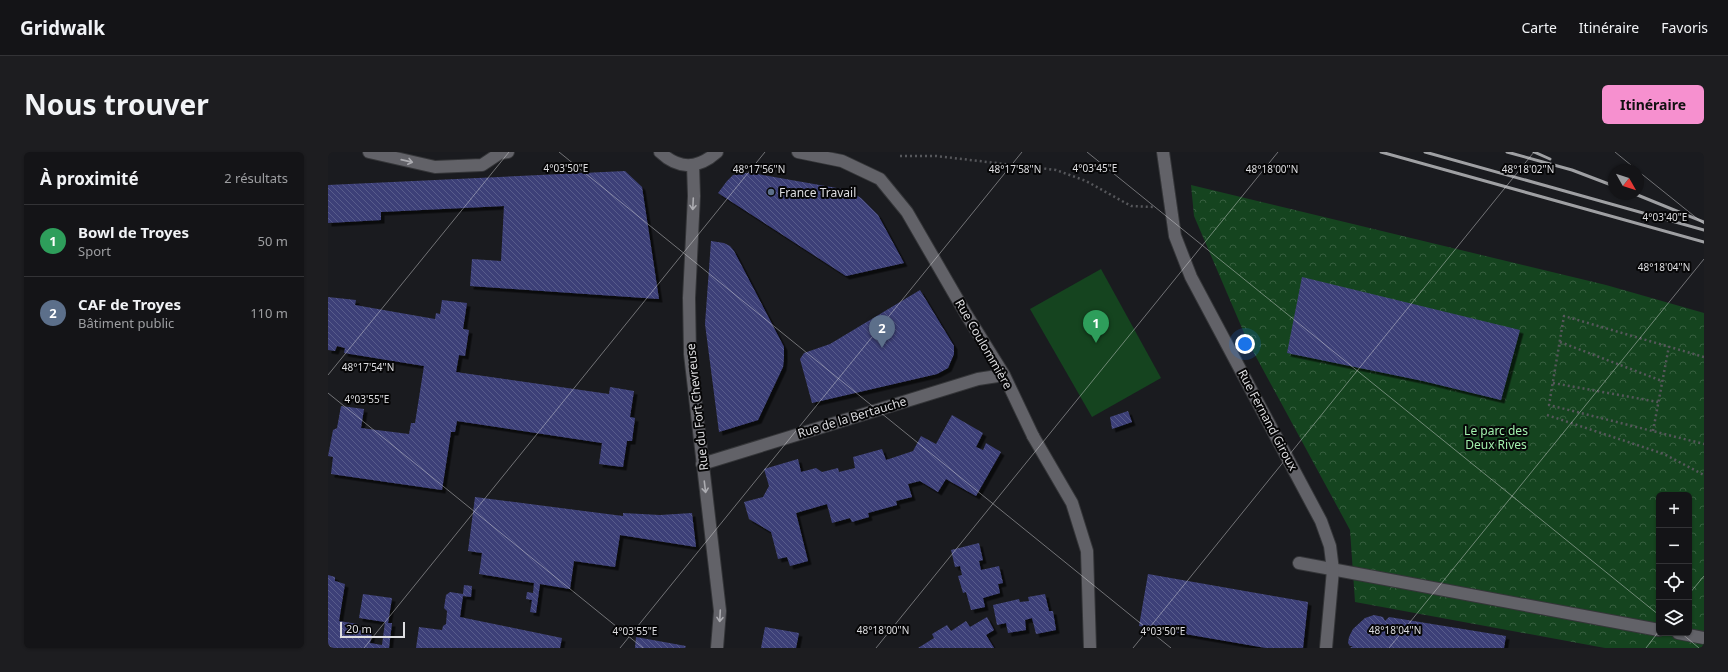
<!DOCTYPE html>
<html lang="fr">
<head>
<meta charset="utf-8">
<style>
  :root { --surface:#141417; --page:#1d1d20; --text:#f1f3f6; --muted:#9d9ea1; --line:#333336; --accent:#f690cf }
  body { margin:0; font-family:"Noto Sans",sans-serif; background:var(--page); color:var(--text) }
  .controls { position:absolute; right:12px; bottom:12px; display:grid; overflow:hidden; border-radius:6px; box-shadow:0 1px 3px #0004 }
  .controls button { width:36px; height:36px; display:grid; place-items:center; padding:0; border:0; border-bottom:1px solid var(--line); background:var(--surface); color:var(--text); font:20px sans-serif }
  .compass { position:absolute; left:1280px; top:12px; width:36px; height:36px; border-radius:50%; background:var(--surface); box-shadow:0 1px 3px #0004; rotate:129deg }
  .scale { position:absolute; left:12px; bottom:10px; width:65px; box-sizing:border-box; padding-left:4px; border:2px solid #dedee1; border-top:0; font-size:11px; line-height:14px; white-space:nowrap; color:#dedee1; -webkit-text-stroke:3px #060607; paint-order:stroke }
  .you { position:absolute; left:917px; top:192px; width:14px; height:14px; margin:-10px; border:3px solid #fff; border-radius:50%; background:#1a73e8; box-shadow:0 0 0 6px #1a73e833 }
  .badge { display:grid; place-items:center; width:26px; height:26px; border-radius:50%; background:var(--accent); color:#fff; font-size:13px; font-weight:700 }
  .pin { position:absolute; translate:-50% -33px; filter:drop-shadow(0 1px 2px #0008) }
  .pin::after { content:''; position:absolute; top:21px; width:14px; height:12px; background:inherit; clip-path:polygon(0 0,100% 0,50% 100%) }
  .list { margin:0; padding:0; list-style:none }
  h2 { display:flex; justify-content:space-between; align-items:center; height:52px; margin:0; padding:0 16px; font-size:17px }
  h2 small { font-size:13px; font-weight:400; color:var(--muted) }
  .list li { display:grid; grid-template-columns:26px 1fr auto; gap:12px; align-items:center; box-sizing:border-box; height:72px; padding:0 16px; border-top:1px solid var(--line) }
  .list b { display:block; font-size:15px; white-space:nowrap }
  .list p { margin:0; font-size:13px; white-space:nowrap; color:var(--muted) }
  .list em { font-size:13px; font-style:normal; color:var(--muted) }
  .icon { flex:none; width:22px; height:22px; fill:none; stroke:currentColor; stroke-width:2; stroke-linecap:round; stroke-linejoin:round }
  .map { position:relative; flex:none; width:1376px; height:496px; overflow:hidden; border-radius:6px }
  header { display:flex; align-items:center; gap:24px; box-sizing:border-box; height:56px; padding:0 20px; background:var(--surface); border-bottom:1px solid var(--line) }
  header strong { font-size:19px }
  nav { display:flex; gap:22px; margin-inline-start:auto; font-size:14px }
  .intro { display:flex; align-items:center; justify-content:space-between; box-sizing:border-box; height:96px; padding:0 24px }
  h1 { margin:0; font-size:28px }
  .button { padding:10px 18px; border-radius:6px; background:var(--accent); color:#111; font-size:14px; font-weight:700 }
  main { display:flex; gap:24px; padding:0 24px }
  aside { flex:1; background:var(--surface); border-radius:6px; box-shadow:0 1px 3px #0004 }
  .map>svg:first-child { display:block }
  .grass { fill:#15441f }
  .park { fill:url(#park-crowns); fill-rule:evenodd }
  .building { fill:url(#building-back-hatch); filter:url(#shadow) }
  .lines { fill:none; stroke-linecap:round; stroke-linejoin:round }
  .lane-casing { stroke:#353639; stroke-width:14 }
  .street-casing { stroke:#353639; stroke-width:14 }
  .secondary-casing { stroke:#353639; stroke-width:14 }
  .path { stroke:#56575b; stroke-width:2.5; stroke-dasharray:2 3; stroke-linecap:butt }
  .lane { stroke:#626268; stroke-width:12 }
  .street { stroke:#626268; stroke-width:12 }
  .secondary { stroke:#626268; stroke-width:12 }
  .rail { stroke:#9fa0a3; stroke-width:3 }
  .oneway { stroke:#acacb1 }
  .ticks { fill:none; stroke:#dedee1; stroke-width:1; stroke-opacity:0.45 }
  .service-dot { fill:#5c6f8a; stroke:#060607; stroke-width:1.5 }
  .labels { text-anchor:middle; dominant-baseline:central; stroke-width:4; stroke-linejoin:round; paint-order:stroke }
  .poi-label { font-size:12px; fill:#dedee1; stroke:#060607; text-anchor:start }
  .street-label { font-size:12px; fill:#dedee1; stroke:#060607 }
  .park-label { font-size:12px; fill:#a2f1ad; stroke:#060607 }
  .ticks-label { font-size:10px; text-anchor:middle; fill:#dedee1; stroke:#060607; stroke-width:4; stroke-linejoin:round; paint-order:stroke }
</style>
</head>
<body>
<header>
<strong>Gridwalk</strong>
<nav><a>Carte</a><a>Itinéraire</a><a>Favoris</a></nav>
</header>
<div class="intro"><h1>Nous trouver</h1><a class="button">Itinéraire</a></div>
<main>
<aside>
<h2>À proximité<small>2 résultats</small></h2>
<ul class="list">
<li><span class="badge" style="background:#2e9e5b">1</span><div><b>Bowl de Troyes</b><p>Sport</p></div><em>50 m</em></li>
<li><span class="badge" style="background:#5c6f8a">2</span><div><b>CAF de Troyes</b><p>Bâtiment public</p></div><em>110 m</em></li>
</ul>
</aside>
<div class="map">
<svg width="1376" height="496" viewBox="0 0 1376 496">
  <defs>
    <pattern id="park-crowns" width="20" height="18" patternUnits="userSpaceOnUse"><rect width="20" height="18" fill="#15441f"/><path d="M2 6a3 3 0 1 1 6 0M12 15a3 3 0 1 1 6 0" fill="none" stroke="#375f3f"/></pattern>
    <pattern id="building-back-hatch" width="6" height="6" patternUnits="userSpaceOnUse"><rect width="6" height="6" fill="#3e4178"/><path d="M-1 5l2 2M0 0l6 6M5-1l2 2" fill="none" stroke="#595c8b"/></pattern>
    <filter id="shadow"><feDropShadow dx="3.5" dy="3.5" stdDeviation="0" flood-color="#0009"/></filter>
  </defs>
  <rect width="100%" height="100%" fill="#1a1b1f"/>
  <path class="grass" d="M 773,117 L 833,226 L 764,265 L 702,157 Z"/>
  <path class="park" d="M 863,33 L 1278,133 L 1376,161 L 1376,496 L 1277,496 L 1027,450 L 1022,378 L 920,190 L 866,64 ZM 1331,343 L 1361,343 L 1361,481 L 1331,481 Z"/>
  <path class="building" d="M 297,19 L 314,35 L 331,147 L 142,134 L 144,107 L 173,109 L 176,54 L 53,60 L 53,68 L 0,71 L 0,33 Z
    M 416,21 L 424,21 L 520,38 L 533,46 L 550,63 L 576,111 L 518,124 L 390,41 L 399,29 L 405,23 Z
    M 383,89 L 396,91 L 402,94 L 406,99 L 456,195 L 456,206 L 455,215 L 430,268 L 391,280 L 377,172 Z
    M 974,125 L 1192,178 L 1173,248 L 1095,229 L 959,201 Z
    M 592,138 L 626,194 L 626,202 L 620,216 L 609,222 L 484,251 L 472,207 L 476,201 L 502,192 Z
    M 0,145 L 28,148 L 27,153 L 107,167 L 108,161 L 112,162 L 114,148 L 139,151 L 135,177 L 141,178 L 137,204 L 131,203 L 128,220 L 281,242 L 282,235 L 306,239 L 302,265 L 307,266 L 304,289 L 299,289 L 295,315 L 271,312 L 274,291 L 129,269 L 127,280 L 123,280 L 114,338 L 3,322 L 5,305 L 0,304 L 5,278 L 9,276 L 13,254 L 36,257 L 33,276 L 81,282 L 83,271 L 87,271 L 96,214 L 16,201 L 17,196 L 9,194 L 7,199 L 0,198 Z
    M 800,259 L 804,270 L 784,277 L 782,265 Z
    M 624,263 L 655,281 L 648,295 L 655,298 L 658,291 L 673,300 L 648,344 L 618,327 L 610,340 L 592,329 L 580,332 L 584,345 L 568,349 L 569,353 L 540,361 L 541,365 L 524,370 L 522,366 L 504,371 L 499,352 L 468,361 L 480,409 L 462,414 L 459,405 L 450,407 L 443,380 L 421,367 L 416,350 L 435,345 L 441,334 L 436,317 L 470,307 L 473,320 L 488,316 L 494,320 L 510,316 L 511,320 L 527,316 L 525,305 L 554,297 L 558,308 L 585,299 L 593,284 L 608,292 Z
    M 147,345 L 295,364 L 295,361 L 332,363 L 364,361 L 368,395 L 292,383 L 287,415 L 246,409 L 242,437 L 212,432 L 208,461 L 202,460 L 204,448 L 198,447 L 199,440 L 205,441 L 206,431 L 151,422 L 154,401 L 140,399 Z
    M 651,391 L 655,408 L 651,409 L 653,418 L 671,414 L 675,431 L 670,432 L 672,441 L 655,446 L 657,455 L 643,458 L 638,440 L 635,441 L 630,424 L 634,423 L 632,414 L 627,415 L 623,398 Z
    M 820,422 L 980,450 L 975,496 L 938,496 L 811,474 Z
    M 0,423 L 7,425 L 7,429 L 17,432 L 11,469 L 30,472 L 29,478 L 44,480 L 42,491 L 54,493 L 57,470 L 31,466 L 35,442 L 64,446 L 60,471 L 64,471 L 61,496 L 0,496 Z
    M 136,433 L 144,434 L 143,445 L 135,444 L 132,465 L 234,486 L 232,496 L 88,496 L 91,475 L 114,478 L 115,474 L 118,472 L 119,459 L 116,456 L 118,443 L 122,440 L 135,442 Z
    M 717,442 L 721,459 L 725,459 L 728,478 L 708,482 L 704,466 L 697,468 L 698,478 L 680,481 L 678,471 L 669,473 L 665,453 L 691,447 L 692,450 L 701,449 L 700,445 Z
    M 1046,463 L 1055,465 L 1057,469 L 1061,465 L 1178,484 L 1176,496 L 1022,496 L 1025,494 L 1022,494 L 1020,491 L 1021,485 L 1025,477 L 1037,466 Z
    M 659,465 L 666,478 L 658,483 L 666,496 L 590,496 L 606,486 L 604,482 L 619,473 L 623,479 L 638,469 L 642,475 Z
    M 437,475 L 471,481 L 468,496 L 433,496 Z
    M 308,485 L 358,494 L 357,496 L 307,496 Z"/>
  <g class="lines">
    <defs>
      <path id="lane" d="M 705,284 L 744,351 L 759,399 L 762,496"/>
      <path id="street" d="M 41,0 L 107,15 L 154,13 L 172,1 L 180,0
        M 332,0 C 351,18 370,17 389,0
        M 470,0 L 514,9 L 552,27 L 579,60 L 638,162 L 676,223 L 705,284
        M 365,13 L 366,44 L 361,146 L 362,202 L 392,459 L 389,496
        M 374,312 L 650,227 L 676,223
        M 971,411 L 1331,478
        M 1350,481 L 1376,486"/>
      <path id="secondary" d="M 835,0 L 847,84 L 863,125 L 993,369 L 1002,394 L 1005,418 L 998,496"/>
    </defs>
    <use href="#lane" class="lane-casing"/>
    <use href="#street" class="street-casing"/>
    <use href="#secondary" class="secondary-casing"/>
    <path class="path" d="M 572,4 L 608,4 L 728,18 L 758,29 L 803,54 L 826,55
      M 1232,190 L 1334,229
      M 1376,205 L 1236,164 L 1221,253 L 1376,292
      M 1225,231 L 1330,250
      M 1219,263 L 1336,302 L 1376,323
      M 1325,279 L 1341,194"/>
    <use href="#lane" class="lane"/>
    <use href="#street" class="street"/>
    <use href="#secondary" class="secondary"/>
    <path class="rail" d="M 1053,0 L 1376,90
      M 1097,0 L 1376,78
      M 1179,0 L 1244,18 L 1286,34
      M 1206,0 L 1222,7
      M 1307,42 L 1376,70"/>
  </g>
  <defs><path id="oneway-shaft" d="M-6 0H5M1.5-3L5.5 0L1.5 3" fill="none" stroke-width="1.6" stroke-linecap="round" stroke-linejoin="round"/></defs>
  <g class="oneway">
    <use href="#oneway-shaft" transform="translate(79 9) rotate(13)"/>
    <use href="#oneway-shaft" transform="translate(365 52) rotate(93)"/>
    <use href="#oneway-shaft" transform="translate(377 335) rotate(83)"/>
    <use href="#oneway-shaft" transform="translate(392 464) rotate(93)"/>
  </g>
  <path class="ticks" d="M 231,0 L 843,496M 759,0 L 1331,463M 1287,0 L 1309,18M 1310,19 L 1376,72M 0,223 L 181,0M 0,241 L 315,496M 1361,442 L 1376,424M 1353,481 L 1371,496M 36,496 L 437,0M 292,496 L 694,0M 548,496 L 950,0M 805,496 L 1206,0M 1061,496 L 1376,107M 1318,496 L 1331,479"/>
  <circle class="service-dot" cx="443" cy="40" r="4"/>
  <g class="labels">
    <g class="poi-label">
      <text x="451" y="40">France Travail</text>
    </g>
    <g class="street-label">
      <text transform="translate(656 192) rotate(60)">Rue Coulommière</text>
      <text transform="translate(369 255) rotate(-96)">Rue du Fort Chevreuse</text>
      <text transform="translate(524 265) rotate(-17)">Rue de la Bertauche</text>
      <text transform="translate(940 268) rotate(62)">Rue Fernand Giroux</text>
    </g>
    <g class="park-label">
      <text x="1168" y="278">Le parc des<tspan x="1168" dy="14">Deux Rives</tspan></text>
    </g>
  </g>
  <g class="ticks-label">
    <text x="238" y="20">4°03'50"E</text>
    <text x="767" y="20">4°03'45"E</text>
    <text x="431" y="21">48°17'56"N</text>
    <text x="687" y="21">48°17'58"N</text>
    <text x="944" y="21">48°18'00"N</text>
    <text x="1200" y="21">48°18'02"N</text>
    <text x="1337" y="69">4°03'40"E</text>
    <text x="1336" y="119">48°18'04"N</text>
    <text x="40" y="219">48°17'54"N</text>
    <text x="39" y="251">4°03'55"E</text>
    <text x="555" y="482">48°18'00"N</text>
    <text x="1067" y="482">48°18'04"N</text>
    <text x="307" y="483">4°03'55"E</text>
    <text x="835" y="483">4°03'50"E</text>
  </g>
</svg>
<div class="controls">
<button>+</button>
<button>−</button>
<button><svg class="icon" aria-label="locate" viewBox="0 0 24 24"><circle cx="12" cy="12" r="6"/><path d="M12 2v4M12 18v4M2 12h4M18 12h4"/></svg></button>
<button><svg class="icon" aria-label="layers" viewBox="0 0 24 24"><path d="M12 4l9 5-9 5-9-5zM3 14l9 5 9-5"/></svg></button>
</div>
<svg class="compass" viewBox="-18 -18 36 36"><path d="M0-13l5 13h-10z" fill="#e53935"/><path d="M0 13l5-13h-10z" fill="#9d9ea1"/></svg>
<div class="scale">20 m</div>
<div class="you"></div>
<div class="pin badge" style="left:768px;top:191px;background:#2e9e5b">1</div>
<div class="pin badge" style="left:554px;top:196px;background:#5c6f8a">2</div>
</div>
</main>
</body>
</html>
